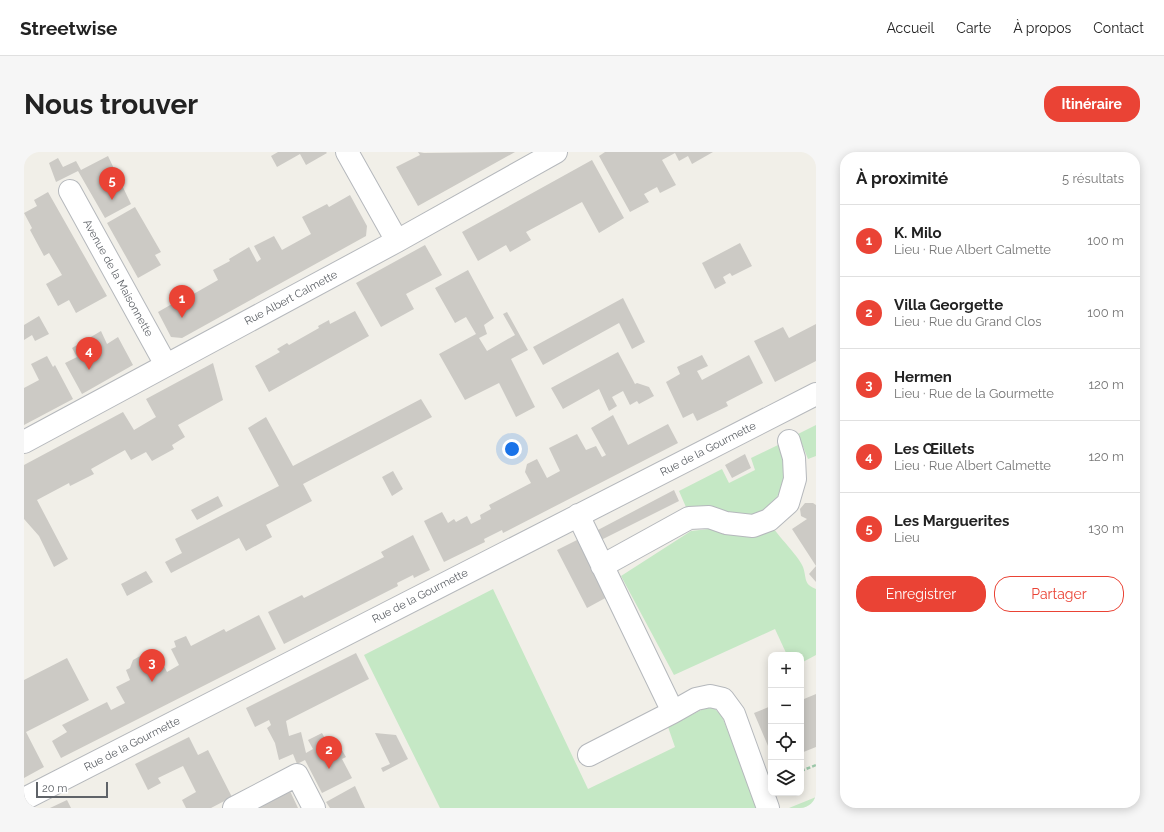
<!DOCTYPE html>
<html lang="fr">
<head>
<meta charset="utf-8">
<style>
  :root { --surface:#fff; --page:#f6f6f6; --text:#222; --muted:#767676; --line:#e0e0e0; --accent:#ea4335 }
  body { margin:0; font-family:Raleway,sans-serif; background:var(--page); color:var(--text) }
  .controls { position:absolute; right:12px; bottom:12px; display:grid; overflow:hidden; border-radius:8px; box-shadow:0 2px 10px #0003 }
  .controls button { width:36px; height:36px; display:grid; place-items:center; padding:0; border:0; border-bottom:1px solid var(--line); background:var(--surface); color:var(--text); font:20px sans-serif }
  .scale { position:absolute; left:12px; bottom:10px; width:72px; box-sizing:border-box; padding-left:4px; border:2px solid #5f6368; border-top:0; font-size:11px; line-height:14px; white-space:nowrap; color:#5f6368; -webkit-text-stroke:3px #fff; paint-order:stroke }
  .you { position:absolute; left:488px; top:297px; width:14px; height:14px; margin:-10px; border:3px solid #fff; border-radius:50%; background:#1a73e8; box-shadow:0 0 0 6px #1a73e833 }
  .badge { display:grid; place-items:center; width:26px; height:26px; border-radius:50%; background:var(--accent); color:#fff; font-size:13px; font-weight:700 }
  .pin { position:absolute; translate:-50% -33px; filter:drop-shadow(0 1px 2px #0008) }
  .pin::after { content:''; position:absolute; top:21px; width:14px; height:12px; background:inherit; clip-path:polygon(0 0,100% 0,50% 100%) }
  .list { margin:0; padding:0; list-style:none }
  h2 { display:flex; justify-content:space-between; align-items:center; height:52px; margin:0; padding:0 16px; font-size:17px }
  h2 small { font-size:13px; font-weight:400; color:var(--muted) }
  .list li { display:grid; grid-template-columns:26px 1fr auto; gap:12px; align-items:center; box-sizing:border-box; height:72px; padding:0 16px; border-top:1px solid var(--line) }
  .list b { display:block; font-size:15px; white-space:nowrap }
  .list p { margin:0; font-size:13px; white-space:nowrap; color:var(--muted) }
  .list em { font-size:13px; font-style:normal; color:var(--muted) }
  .actions { display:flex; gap:8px; padding:12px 16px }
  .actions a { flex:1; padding:9px 0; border:1px solid var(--accent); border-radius:16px; text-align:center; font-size:14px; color:var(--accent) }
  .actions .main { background:var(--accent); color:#fff }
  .icon { flex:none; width:22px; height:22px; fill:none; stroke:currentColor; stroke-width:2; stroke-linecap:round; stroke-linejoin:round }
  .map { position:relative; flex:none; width:792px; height:656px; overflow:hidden; border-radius:16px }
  header { display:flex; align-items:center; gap:24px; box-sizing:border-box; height:56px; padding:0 20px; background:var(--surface); border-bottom:1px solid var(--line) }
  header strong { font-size:19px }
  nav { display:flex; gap:22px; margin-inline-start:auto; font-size:14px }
  .intro { display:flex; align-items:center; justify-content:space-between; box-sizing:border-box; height:96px; padding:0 24px }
  h1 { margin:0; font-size:28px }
  .button { padding:10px 18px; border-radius:16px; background:var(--accent); color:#fff; font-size:14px; font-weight:700 }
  main { display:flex; gap:24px; padding:0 24px }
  aside { flex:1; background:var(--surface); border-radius:16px; box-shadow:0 2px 10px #0003 }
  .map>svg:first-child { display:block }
  .green { fill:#c5e8c5 }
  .building { fill:#cccac5 }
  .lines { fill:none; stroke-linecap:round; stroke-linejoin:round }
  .minor-casing { stroke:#b5b8bc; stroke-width:24 }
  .path { stroke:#9cc7a9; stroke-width:2.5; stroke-dasharray:4 2; stroke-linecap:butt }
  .minor { stroke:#fff; stroke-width:22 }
  .labels { text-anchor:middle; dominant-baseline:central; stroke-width:4; stroke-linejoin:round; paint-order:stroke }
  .street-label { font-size:11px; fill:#5f6368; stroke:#fff }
</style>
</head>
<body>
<header>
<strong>Streetwise</strong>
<nav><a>Accueil</a><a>Carte</a><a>À propos</a><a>Contact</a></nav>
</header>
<div class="intro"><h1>Nous trouver</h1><a class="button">Itinéraire</a></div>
<main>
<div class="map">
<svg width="792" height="656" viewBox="0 0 792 656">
  <rect width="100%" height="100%" fill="#f1efe8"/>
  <path class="green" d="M 792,273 L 792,304 L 784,307 L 774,282 Z
    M 754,293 C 757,297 758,302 760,307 C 770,333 749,351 731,365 L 665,362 L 655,339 L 698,317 L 705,331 L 731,318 L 727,306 Z
    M 685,377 L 750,377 C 756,386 776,406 779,415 C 783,426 779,432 792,437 L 792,503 L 777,511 L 777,503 L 763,503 L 751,477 L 650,523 L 597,424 L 667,379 Z
    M 469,437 L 564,637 L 651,595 L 644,575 L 681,556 L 690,556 L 698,564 L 734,656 L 416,656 L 340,503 Z
    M 792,645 L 792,656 L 765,656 Z"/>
  <path class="building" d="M 254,0 L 302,0 L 303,1 L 282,13 L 276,2 L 253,15 L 247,4 Z
    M 394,0 L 400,1 L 491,0 L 394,54 L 372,15 L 396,3 Z
    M 581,0 L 689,0 L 668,12 L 664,4 L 655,9 L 651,1 L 638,8 L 652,33 L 636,41 L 633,35 L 620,42 L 625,50 L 606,60 L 575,4 Z
    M 84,4 L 107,52 L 81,66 L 54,19 L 32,30 L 25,11 L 34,6 L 39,15 L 52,9 L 57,18 Z
    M 568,8 L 600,66 L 575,81 L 558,50 L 502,80 L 507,88 L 486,100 L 482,93 L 454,109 L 438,80 Z
    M 24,40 L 83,144 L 52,161 L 45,148 L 34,154 L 22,132 L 38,123 L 25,101 L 20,104 L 6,78 L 8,76 L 0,61 L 13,54 L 10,48 Z
    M 326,43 L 343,74 L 342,84 L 158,186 L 147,185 L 134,160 L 155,148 L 151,142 L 162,136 L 166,144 L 194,128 L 189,118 L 206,109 L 205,107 L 225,95 L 233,110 L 237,107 L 230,94 L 250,84 L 258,98 L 287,82 L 278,65 L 303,52 L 305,55 Z
    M 111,55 L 137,100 L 131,103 L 137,113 L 114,126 L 83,71 Z
    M 716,91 L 728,114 L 708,124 L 706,121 L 699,125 L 702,131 L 691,137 L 678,111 Z
    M 401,93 L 418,123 L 382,142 L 390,157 L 357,175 L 332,131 Z
    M 444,118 L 470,166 L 460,173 L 463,182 L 455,186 L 463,199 L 491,183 L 479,162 L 483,160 L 504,198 L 487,207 L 511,255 L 492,265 L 475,231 L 441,248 L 415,202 L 452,182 L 442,165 L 431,171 L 411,136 Z
    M 599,146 L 621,190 L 608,197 L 595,171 L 519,213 L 509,195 Z
    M 331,159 L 345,184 L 245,240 L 231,214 L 256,200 L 253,197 L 263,191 L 265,193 L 295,176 L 294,174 L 305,168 L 306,172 Z
    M 15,164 L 25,182 L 11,189 L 8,183 L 0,188 L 0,173 Z
    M 792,172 L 792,209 L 751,230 L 730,189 L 759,175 L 765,186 Z
    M 77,179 L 83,192 L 94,185 L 109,213 L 58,242 L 41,211 L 53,205 L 48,196 Z
    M 594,200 L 611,232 L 613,231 L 625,235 L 630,244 L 615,252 L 613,249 L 606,253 L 599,239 L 588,245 L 593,254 L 585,259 L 575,237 L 539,257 L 527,236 Z
    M 678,203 L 684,214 L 673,219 L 678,228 L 725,203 L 739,231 L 702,250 L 704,254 L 673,269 L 669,261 L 659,266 L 642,230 L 656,222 L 653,215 Z
    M 23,204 L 29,215 L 31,213 L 49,247 L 0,273 L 0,236 L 15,228 L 7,212 Z
    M 189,211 L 199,248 L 154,273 L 161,285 L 148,293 L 150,297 L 128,309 L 122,300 L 107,308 L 101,298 L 67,317 L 70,322 L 46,334 L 45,331 L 13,348 L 44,407 L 30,415 L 15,384 L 0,367 L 0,313 L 99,260 L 110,278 L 132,265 L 122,247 Z
    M 397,247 L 408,265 L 279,332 L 288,349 L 242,373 L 248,385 L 222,399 L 215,386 L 147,421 L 141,410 L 158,401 L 151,387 L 255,334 L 224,276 L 242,265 L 269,314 Z
    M 589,263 L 604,293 L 644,272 L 654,291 L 479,381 L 478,378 L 460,387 L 461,390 L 420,410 L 400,369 L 418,360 L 424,371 L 430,367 L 432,370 L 443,364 L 447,372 L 457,367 L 456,363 L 467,357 L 465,353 L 507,331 L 501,320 L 503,312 L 513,307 L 523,326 L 536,319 L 525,296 L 553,282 L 562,298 L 572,294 L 578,305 L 582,303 L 567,276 Z
    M 721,302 L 727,316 L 708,326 L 701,313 Z
    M 369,319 L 379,337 L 368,344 L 358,325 Z
    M 650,338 L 655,349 L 577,388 L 572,379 Z
    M 194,344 L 199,354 L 173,368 L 167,358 Z
    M 781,351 L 789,351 L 792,353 L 792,414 L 768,377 L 783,367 L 777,364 L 776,357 Z
    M 389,383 L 406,418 L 390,426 L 389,423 L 373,431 L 374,434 L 260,492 L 244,460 L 278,443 L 280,446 L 360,405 L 357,400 Z
    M 555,387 L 585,444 L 563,456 L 533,398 Z
    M 792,414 L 792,430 L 785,422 Z
    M 122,419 L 129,430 L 103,444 L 97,432 Z
    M 235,463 L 252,497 L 37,606 L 28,589 L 43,580 L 38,573 L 83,550 L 87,558 L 101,551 L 92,535 L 106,528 L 102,518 L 106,516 L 109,508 L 125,499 L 135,504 L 143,520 L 155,513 L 147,497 L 152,495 L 150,489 L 162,484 L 167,494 L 200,477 L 202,480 Z
    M 332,501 L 345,527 L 262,569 L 265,584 L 277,580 L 282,601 L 289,597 L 284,588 L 298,581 L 304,592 L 312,588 L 322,605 L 318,607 L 328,626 L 298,641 L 281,608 L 273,612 L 269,602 L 255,608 L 251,591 L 243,576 L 247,573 L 245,568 L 231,575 L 222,556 Z
    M 43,506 L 65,548 L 2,580 L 20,615 L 0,626 L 0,528 Z
    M 777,542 L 780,547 L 792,542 L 792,595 L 777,601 Z
    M 747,554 L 747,601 L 730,561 Z
    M 351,581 L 372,583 L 384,607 L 359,620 L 357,616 L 366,612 Z
    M 165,585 L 174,603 L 184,598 L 208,645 L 187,656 L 162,656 L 158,648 L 172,640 L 159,614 L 134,626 L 137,631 L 124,638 L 111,612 Z
    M 331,634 L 341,656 L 306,656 L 302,650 Z
    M 266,639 L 274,656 L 234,656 Z
    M 43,648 L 47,656 L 26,656 Z"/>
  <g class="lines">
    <defs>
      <path id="minor" d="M 323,0 L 373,89
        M 46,39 L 142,213
        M 0,290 L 373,89 L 532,0
        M 554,363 L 649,560 L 565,603
        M 578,414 L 665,366 L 685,365 L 702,371 L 729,374 L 745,368 L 764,351 L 771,327 L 770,306 L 765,289
        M 649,560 L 672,547 L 686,544 L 699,547 L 710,562 L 744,656
        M 0,647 L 792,242
        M 210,656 L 273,623 L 290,656"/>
    </defs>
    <use href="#minor" class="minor-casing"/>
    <path class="path" d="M 777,619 L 792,613"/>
    <use href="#minor" class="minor"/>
  </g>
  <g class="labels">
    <g class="street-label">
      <text transform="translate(94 126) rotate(61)">Avenue de la Maisonnette</text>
      <text transform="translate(267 146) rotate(-28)">Rue Albert Calmette</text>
      <text transform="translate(684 297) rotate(-27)">Rue de la Gourmette</text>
      <text transform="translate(396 444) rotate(-27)">Rue de la Gourmette</text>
      <text transform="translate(108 592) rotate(-27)">Rue de la Gourmette</text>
    </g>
  </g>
</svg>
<div class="controls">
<button>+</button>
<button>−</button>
<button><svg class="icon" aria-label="locate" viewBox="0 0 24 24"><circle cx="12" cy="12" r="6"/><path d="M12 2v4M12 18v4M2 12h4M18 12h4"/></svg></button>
<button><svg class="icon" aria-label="layers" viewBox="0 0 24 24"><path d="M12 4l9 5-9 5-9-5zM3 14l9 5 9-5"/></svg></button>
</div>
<div class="scale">20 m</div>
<div class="you"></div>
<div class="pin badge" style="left:158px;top:166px">1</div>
<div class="pin badge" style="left:305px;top:617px">2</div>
<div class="pin badge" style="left:128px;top:530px">3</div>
<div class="pin badge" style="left:65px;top:218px">4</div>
<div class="pin badge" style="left:88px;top:48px">5</div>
</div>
<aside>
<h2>À proximité<small>5 résultats</small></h2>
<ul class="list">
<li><span class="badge">1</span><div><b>K. Milo</b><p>Lieu · Rue Albert Calmette</p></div><em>100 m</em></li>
<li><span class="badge">2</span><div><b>Villa Georgette</b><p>Lieu · Rue du Grand Clos</p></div><em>100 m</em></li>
<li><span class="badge">3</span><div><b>Hermen</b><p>Lieu · Rue de la Gourmette</p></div><em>120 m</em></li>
<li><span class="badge">4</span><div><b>Les Œillets</b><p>Lieu · Rue Albert Calmette</p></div><em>120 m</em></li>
<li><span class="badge">5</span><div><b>Les Marguerites</b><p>Lieu</p></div><em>130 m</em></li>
</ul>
<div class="actions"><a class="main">Enregistrer</a><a>Partager</a></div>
</aside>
</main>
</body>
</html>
